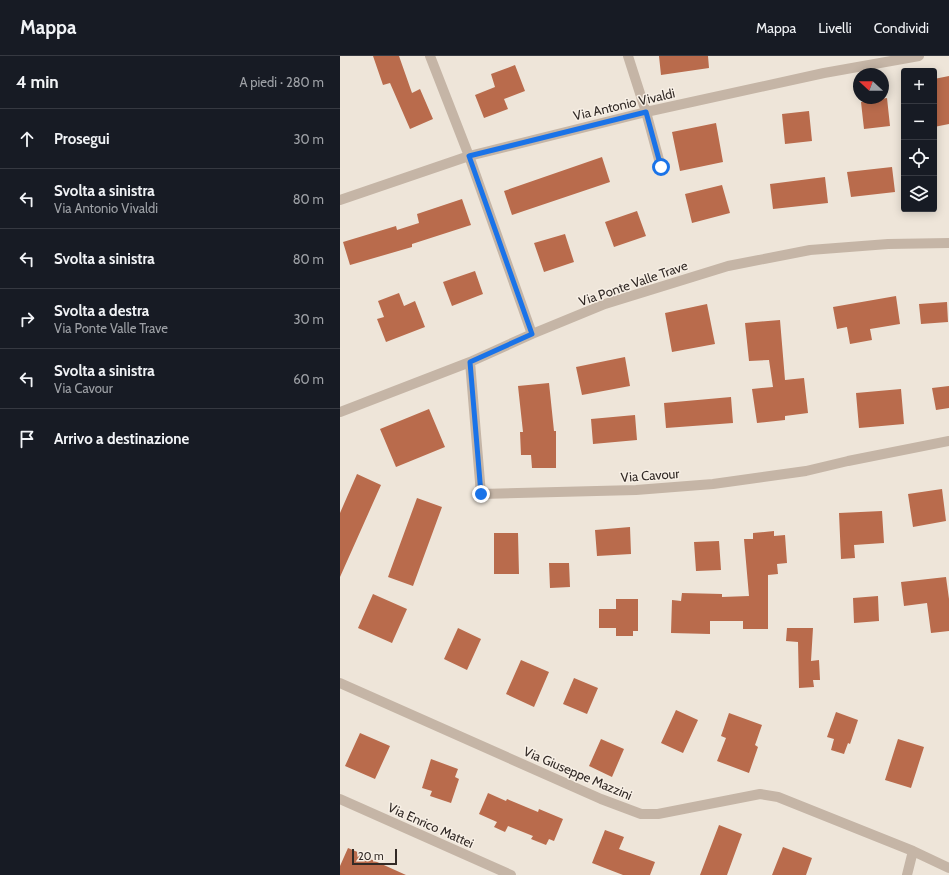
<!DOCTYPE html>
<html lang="it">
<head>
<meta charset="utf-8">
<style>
  :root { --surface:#171b24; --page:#242831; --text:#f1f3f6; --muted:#9ea1a6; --line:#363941 }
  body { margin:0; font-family:Cabin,sans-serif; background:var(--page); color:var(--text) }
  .controls { position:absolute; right:12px; top:12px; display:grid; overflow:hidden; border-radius:4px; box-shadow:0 2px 10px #0003 }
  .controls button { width:36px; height:36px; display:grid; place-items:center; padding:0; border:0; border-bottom:1px solid var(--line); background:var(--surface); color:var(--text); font:20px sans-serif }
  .compass { position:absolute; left:513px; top:12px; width:36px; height:36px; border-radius:50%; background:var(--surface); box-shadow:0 2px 10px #0003; rotate:291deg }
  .scale { position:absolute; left:12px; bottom:10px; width:45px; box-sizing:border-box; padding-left:4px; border:2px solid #322a26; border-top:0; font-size:11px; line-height:14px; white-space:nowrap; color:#322a26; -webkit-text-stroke:3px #f7efe5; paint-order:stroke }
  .stop { position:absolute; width:12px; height:12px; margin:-9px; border:3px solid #1a73e8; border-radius:50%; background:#fff }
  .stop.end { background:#1a73e8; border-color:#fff; box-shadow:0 1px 4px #0008 }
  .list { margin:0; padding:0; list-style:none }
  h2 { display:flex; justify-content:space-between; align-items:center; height:52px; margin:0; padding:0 16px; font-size:17px }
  h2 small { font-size:13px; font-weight:400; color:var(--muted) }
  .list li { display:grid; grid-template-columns:26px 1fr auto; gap:12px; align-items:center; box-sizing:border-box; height:60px; padding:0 16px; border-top:1px solid var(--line) }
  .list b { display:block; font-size:15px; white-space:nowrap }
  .list p { margin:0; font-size:13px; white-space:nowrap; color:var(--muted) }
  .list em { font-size:13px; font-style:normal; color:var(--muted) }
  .icon { flex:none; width:22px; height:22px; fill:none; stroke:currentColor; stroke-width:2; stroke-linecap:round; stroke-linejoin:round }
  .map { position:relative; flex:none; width:609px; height:819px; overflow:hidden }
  header { display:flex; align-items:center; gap:24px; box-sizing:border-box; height:56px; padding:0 20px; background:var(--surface); border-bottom:1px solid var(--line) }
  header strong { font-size:19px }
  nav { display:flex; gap:22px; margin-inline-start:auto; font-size:14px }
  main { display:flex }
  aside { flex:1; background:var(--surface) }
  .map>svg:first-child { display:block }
  .building { fill:#b96b4c }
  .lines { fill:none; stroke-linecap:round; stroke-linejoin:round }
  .minor { stroke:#c5b5a6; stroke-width:10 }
  .route { stroke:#1a73e8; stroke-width:5 }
  .labels { text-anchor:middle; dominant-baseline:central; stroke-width:3; stroke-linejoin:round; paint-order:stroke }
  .street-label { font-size:13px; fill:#322a26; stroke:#f7efe5 }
</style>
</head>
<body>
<header>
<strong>Mappa</strong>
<nav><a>Mappa</a><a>Livelli</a><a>Condividi</a></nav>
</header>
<main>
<aside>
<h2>4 min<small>A piedi · 280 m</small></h2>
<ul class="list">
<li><svg class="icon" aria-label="ahead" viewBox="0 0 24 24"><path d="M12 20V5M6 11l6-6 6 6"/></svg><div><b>Prosegui</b></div><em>30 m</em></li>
<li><svg class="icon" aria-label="left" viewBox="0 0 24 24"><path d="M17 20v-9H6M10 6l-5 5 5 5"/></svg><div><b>Svolta a sinistra</b><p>Via Antonio Vivaldi</p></div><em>80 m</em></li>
<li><svg class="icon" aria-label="left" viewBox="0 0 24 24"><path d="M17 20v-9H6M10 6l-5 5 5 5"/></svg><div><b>Svolta a sinistra</b></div><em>80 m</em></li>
<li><svg class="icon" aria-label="right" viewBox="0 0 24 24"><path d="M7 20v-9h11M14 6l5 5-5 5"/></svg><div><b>Svolta a destra</b><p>Via Ponte Valle Trave</p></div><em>30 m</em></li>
<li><svg class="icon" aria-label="left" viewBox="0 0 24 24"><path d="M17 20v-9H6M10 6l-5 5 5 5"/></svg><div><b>Svolta a sinistra</b><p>Via Cavour</p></div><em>60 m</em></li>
<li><svg class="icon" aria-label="arrive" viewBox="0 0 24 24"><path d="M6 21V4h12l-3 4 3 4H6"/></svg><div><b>Arrivo a destinazione</b></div></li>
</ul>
</aside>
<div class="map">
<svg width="609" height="819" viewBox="0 0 609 819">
  <rect width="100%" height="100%" fill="#eee5d9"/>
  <path class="building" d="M 33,0 L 59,0 L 72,37 L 80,33 L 93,63 L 70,73 L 50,27 L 43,29 Z
    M 319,0 L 368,0 L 369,12 L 321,19 Z
    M 175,9 L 185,35 L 164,43 L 168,53 L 144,62 L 135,39 L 155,31 L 151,18 Z
    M 609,20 L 609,68 L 594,71 L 594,23 Z
    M 547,42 L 550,70 L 524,73 L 521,46 Z
    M 469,55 L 472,85 L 445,88 L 442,58 Z
    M 376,67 L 383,106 L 340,115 L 332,76 Z
    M 262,101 L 270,126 L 172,159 L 164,135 Z
    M 552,111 L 555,136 L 511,141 L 507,116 Z
    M 485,121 L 488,147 L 433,153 L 430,128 Z
    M 382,129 L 390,157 L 352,167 L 345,138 Z
    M 122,143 L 131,169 L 72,188 L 72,191 L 10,209 L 3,186 L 56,170 L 57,174 L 79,167 L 77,158 Z
    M 297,155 L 306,180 L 274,191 L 265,166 Z
    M 225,178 L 234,206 L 204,216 L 194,187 Z
    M 135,215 L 143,238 L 112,250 L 103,226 Z
    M 59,237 L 64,250 L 75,245 L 85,271 L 46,286 L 37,263 L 44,261 L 38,245 Z
    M 556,240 L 560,268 L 530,273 L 532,284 L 510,288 L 507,271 L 497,273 L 493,251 Z
    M 607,246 L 608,266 L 581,268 L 579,248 Z
    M 367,248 L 375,288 L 332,296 L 325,257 Z
    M 440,264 L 445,324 L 464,322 L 468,357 L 445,360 L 445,364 L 417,367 L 412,333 L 433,331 L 429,304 L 409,305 L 405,267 Z
    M 285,301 L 290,330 L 242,339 L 236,311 Z
    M 209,327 L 214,375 L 216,375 L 216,412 L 192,412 L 191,399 L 181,399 L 180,376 L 183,376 L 178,330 Z
    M 609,330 L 609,352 L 596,354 L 592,332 Z
    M 561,333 L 564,368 L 519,372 L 516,337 Z
    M 391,341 L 393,367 L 326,372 L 324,347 Z
    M 89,353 L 105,391 L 56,411 L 40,373 Z
    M 295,359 L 297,384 L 253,388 L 251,363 Z
    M 17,418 L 41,429 L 0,521 L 0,457 Z
    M 602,433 L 606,465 L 573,471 L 568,438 Z
    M 77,442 L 102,451 L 73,530 L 48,521 Z
    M 542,455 L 544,487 L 514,489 L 515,502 L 501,503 L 499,457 Z
    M 290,471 L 291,498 L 257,500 L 255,474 Z
    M 434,475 L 434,480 L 445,479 L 447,507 L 437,508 L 438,518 L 428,519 L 428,573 L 403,573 L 403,565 L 370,565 L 370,578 L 331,577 L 332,544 L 341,545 L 342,537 L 382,538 L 382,541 L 409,540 L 404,483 L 413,483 L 413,477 Z
    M 154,477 L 178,477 L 179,518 L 154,518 Z
    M 379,485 L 381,514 L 356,515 L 354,486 Z
    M 209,507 L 229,507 L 230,531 L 210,532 Z
    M 606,521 L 609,543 L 609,575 L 591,577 L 587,547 L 564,550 L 561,526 Z
    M 33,538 L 67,553 L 52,587 L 18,572 Z
    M 538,540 L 539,565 L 514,567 L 513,542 Z
    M 276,543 L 298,543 L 298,575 L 293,575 L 293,580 L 276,580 L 276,572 L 259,572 L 259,553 L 276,553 Z
    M 118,572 L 141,583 L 127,614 L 104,603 Z
    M 447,572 L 473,572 L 471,605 L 479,604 L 480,624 L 473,624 L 474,631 L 459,632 L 458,586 L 446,585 Z
    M 181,604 L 209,616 L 194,651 L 166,638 Z
    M 234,622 L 258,632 L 247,658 L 223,648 Z
    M 336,654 L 358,664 L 343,697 L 321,687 Z
    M 496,656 L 518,664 L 510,688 L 508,687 L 504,698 L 491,694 L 494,683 L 487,681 Z
    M 389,657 L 422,669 L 415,689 L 418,691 L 409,717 L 377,705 L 386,682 L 381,680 Z
    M 20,677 L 50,690 L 35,723 L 5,710 Z
    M 261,683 L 284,693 L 272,721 L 249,710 Z
    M 558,683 L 584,691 L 571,732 L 545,724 Z
    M 91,703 L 118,713 L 115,721 L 119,723 L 111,747 L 90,740 L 92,735 L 82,732 Z
    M 148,737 L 166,745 L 167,743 L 198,756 L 199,753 L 223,763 L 214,785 L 209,783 L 206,789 L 191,783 L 193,780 L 168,770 L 165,776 L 154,771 L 157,766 L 139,758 Z
    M 379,769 L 402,778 L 387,819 L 360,819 Z
    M 265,774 L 284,781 L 279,793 L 315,806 L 310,819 L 283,819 L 252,807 Z
    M 443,791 L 472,802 L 466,819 L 432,819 Z
    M 8,792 L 27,800 L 26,801 L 66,819 L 0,819 L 0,810 Z"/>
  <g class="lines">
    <path class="minor" d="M 90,0 L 129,100 L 192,278
      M 288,0 L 306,56 L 321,111
      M 0,144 L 129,100 L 306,56 L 484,17 L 579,0
      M 130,306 L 141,438 L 296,434 L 373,428 L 466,415 L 508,405 L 609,385
      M 0,356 L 130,306 L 192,278 L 265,248 L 388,210 L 470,194 L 548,188 L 609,187
      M 0,627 L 261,743 L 301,758 L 318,758 L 420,738 L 438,741 L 573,795 L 609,812
      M 0,743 L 171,819
      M 567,819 L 573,795"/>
  </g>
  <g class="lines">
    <path class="route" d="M 141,438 L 130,306 L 192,278 L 129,100 L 306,56 L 321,111"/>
  </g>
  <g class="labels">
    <g class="street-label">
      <text transform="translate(284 48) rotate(-13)">Via Antonio Vivaldi</text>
      <text transform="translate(293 227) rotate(-19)">Via Ponte Valle Trave</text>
      <text transform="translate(310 419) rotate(-4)">Via Cavour</text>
      <text transform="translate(238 717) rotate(23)">Via Giuseppe Mazzini</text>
      <text transform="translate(91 769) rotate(24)">Via Enrico Mattei</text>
    </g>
  </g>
</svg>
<div class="controls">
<button>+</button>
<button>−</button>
<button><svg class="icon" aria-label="locate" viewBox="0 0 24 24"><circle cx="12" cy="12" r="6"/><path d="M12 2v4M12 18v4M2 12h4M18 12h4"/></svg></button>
<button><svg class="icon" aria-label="layers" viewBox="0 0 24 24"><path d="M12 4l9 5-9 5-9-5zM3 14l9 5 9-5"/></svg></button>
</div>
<svg class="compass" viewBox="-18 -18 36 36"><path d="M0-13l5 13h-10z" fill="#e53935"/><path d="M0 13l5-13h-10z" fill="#9ea1a6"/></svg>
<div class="scale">20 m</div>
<div class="stop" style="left:321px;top:111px"></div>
<div class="stop end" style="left:141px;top:438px"></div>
</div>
</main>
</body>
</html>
